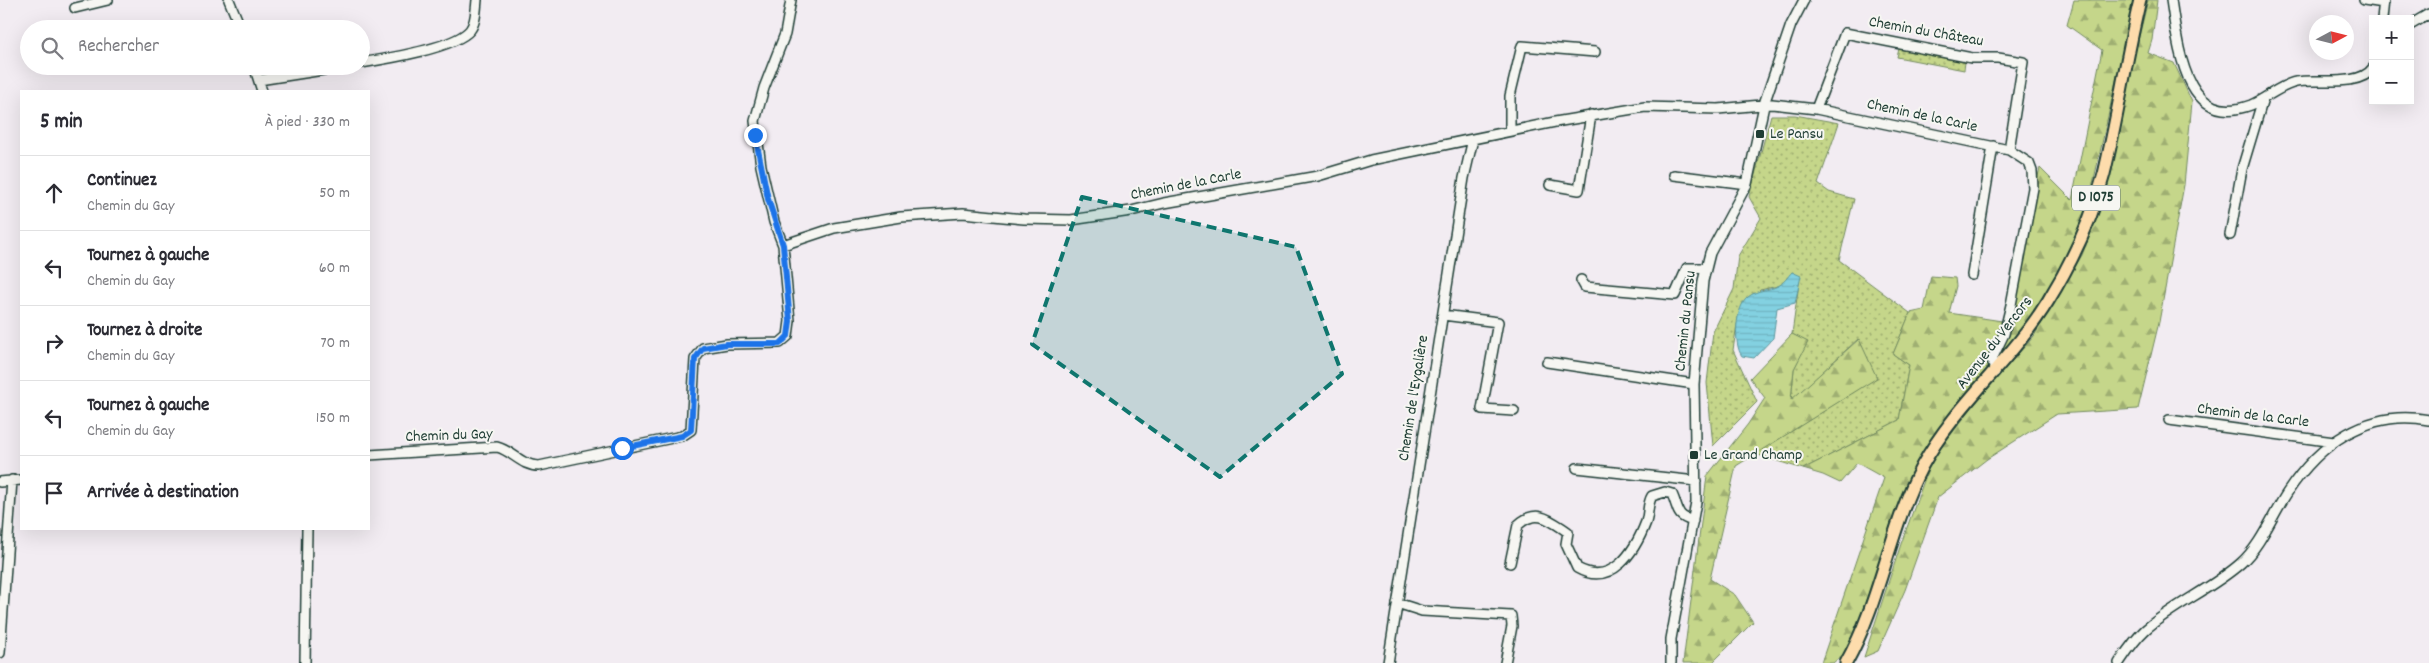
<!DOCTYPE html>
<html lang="fr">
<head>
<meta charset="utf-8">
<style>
  :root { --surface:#fff; --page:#f7f7f7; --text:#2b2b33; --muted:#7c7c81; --line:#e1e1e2 }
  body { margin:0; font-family:Dekko,sans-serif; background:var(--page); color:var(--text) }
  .controls { position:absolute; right:15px; top:15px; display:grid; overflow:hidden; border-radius:0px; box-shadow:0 5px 20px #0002 }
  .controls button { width:45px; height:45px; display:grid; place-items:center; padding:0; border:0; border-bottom:1px solid var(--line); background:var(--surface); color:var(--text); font:25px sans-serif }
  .compass { position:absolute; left:2309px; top:15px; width:45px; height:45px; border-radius:50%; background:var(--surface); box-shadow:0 5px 20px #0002; rotate:83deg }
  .stop { position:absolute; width:15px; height:15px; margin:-11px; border:4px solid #1a73e8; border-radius:50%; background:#fff }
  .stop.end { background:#1a73e8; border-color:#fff; box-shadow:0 1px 5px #0008 }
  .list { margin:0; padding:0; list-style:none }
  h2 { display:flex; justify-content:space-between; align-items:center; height:65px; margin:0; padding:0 20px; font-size:21px }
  h2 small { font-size:16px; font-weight:400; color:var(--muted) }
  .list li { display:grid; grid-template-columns:32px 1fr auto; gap:15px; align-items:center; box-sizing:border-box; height:75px; padding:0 20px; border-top:1px solid var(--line) }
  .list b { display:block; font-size:19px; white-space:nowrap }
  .list p { margin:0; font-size:16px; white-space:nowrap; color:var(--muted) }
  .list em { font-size:16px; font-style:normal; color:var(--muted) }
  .icon { flex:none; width:28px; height:28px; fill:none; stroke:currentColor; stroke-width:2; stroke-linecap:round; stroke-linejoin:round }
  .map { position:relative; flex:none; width:2429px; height:663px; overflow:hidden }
  .search { position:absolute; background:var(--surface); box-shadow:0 5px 20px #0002; left:20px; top:20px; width:350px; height:55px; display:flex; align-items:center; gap:12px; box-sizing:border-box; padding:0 18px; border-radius:28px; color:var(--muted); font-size:19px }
  .panel { position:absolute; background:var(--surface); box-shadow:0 5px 20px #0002; left:20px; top:90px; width:350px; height:440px; border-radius:0px }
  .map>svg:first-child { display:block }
  .grass { fill:url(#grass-dots); stroke:#728a5f }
  .forest { fill:url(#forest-firs); stroke:#728a5f }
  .water { fill:url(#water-rules); stroke:#5b969c }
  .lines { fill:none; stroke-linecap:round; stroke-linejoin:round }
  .minor-casing { stroke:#1f3d34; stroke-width:12 }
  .major-casing { stroke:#1f3d34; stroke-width:15 }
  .minor { stroke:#f6f6f2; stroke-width:9 }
  .major { stroke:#fddcac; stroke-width:11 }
  .route { stroke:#1a73e8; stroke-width:6 }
  .marked { fill:#0f766e; fill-opacity:0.2; stroke:#0f766e; stroke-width:4; stroke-dasharray:10 6; stroke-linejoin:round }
  .poi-dot { fill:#1f3d34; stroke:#f6f6f2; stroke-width:2 }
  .labels { text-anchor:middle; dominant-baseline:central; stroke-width:4; stroke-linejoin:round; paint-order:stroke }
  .shield { fill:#f6f6f2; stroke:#60746d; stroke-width:1 }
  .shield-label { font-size:15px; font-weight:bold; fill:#1f3d34 }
  .street-label { font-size:16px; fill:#1f3d34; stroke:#f6f6f2 }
  .poi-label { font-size:16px; fill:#1f3d34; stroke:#f6f6f2; text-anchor:start }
</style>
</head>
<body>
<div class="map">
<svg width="2429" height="663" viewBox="0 0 2429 663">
  <defs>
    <pattern id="grass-dots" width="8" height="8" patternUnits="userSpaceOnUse" patternTransform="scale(1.25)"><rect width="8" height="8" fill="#c5d68a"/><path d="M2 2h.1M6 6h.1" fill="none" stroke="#9faf72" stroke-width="1.8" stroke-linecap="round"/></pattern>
    <pattern id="forest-firs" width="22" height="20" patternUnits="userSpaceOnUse" patternTransform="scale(1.25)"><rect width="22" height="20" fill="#c5d68a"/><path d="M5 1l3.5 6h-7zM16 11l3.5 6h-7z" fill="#9faf72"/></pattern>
    <pattern id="water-rules" width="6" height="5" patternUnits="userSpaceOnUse" patternTransform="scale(1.25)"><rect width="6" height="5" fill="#83d1e1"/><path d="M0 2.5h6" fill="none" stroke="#71b4c2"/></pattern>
  </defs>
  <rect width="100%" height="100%" fill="#f2ecf2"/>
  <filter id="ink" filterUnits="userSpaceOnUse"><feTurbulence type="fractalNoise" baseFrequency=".02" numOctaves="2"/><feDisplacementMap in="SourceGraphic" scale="10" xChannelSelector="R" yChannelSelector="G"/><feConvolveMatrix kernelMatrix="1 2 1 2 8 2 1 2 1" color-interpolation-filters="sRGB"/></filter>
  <g filter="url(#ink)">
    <path class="grass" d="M 1899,49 L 1965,62 L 1964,70 L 1897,57 Z
      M 1771,115 L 1795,115 L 1839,123 L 1818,184 L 1829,192 L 1854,199 L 1839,260 L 1910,313 L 1893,354 L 1909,365 L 1899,420 L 1803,469 L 1755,454 L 1876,378 L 1858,339 L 1791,401 L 1794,369 L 1807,342 L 1792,334 L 1800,276 L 1778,286 L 1760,290 L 1737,324 L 1733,350 L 1757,402 L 1713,446 L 1707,383 L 1713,332 L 1734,289 L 1738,256 L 1761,218 L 1749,197 Z"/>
    <path class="forest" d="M 2074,0 L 2134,0 L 2088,206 L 2068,256 L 2044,301 L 2008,351 L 1940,427 L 1906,487 L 1849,649 L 1833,663 L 1821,663 L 1884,478 L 1857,463 L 1840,483 L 1823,475 L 1803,469 L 1899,420 L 1909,365 L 1893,354 L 1910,313 L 1924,310 L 1931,276 L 1955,278 L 1956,286 L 1949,313 L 2002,321 L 2040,168 L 2072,200 L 2102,50 L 2067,25 Z
      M 2148,0 L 2157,0 L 2152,40 L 2148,53 L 2174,63 L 2192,102 L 2184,185 L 2159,322 L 2138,409 L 2057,414 L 1987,459 L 1938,497 L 1905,590 L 1878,651 L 1864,657 L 1901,544 L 1932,459 L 1981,396 L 2034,336 L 2082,255 L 2105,196 L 2127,85 Z
      M 1792,334 L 1808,342 L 1794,369 L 1791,400 L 1859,339 L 1877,378 L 1736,466 L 1710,579 L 1735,595 L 1753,622 L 1712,663 L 1683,663 L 1707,476 L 1748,424 L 1765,398 L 1750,378 Z"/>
    <path class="water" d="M 1792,272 L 1801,276 L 1795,303 L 1777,308 L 1773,338 L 1754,358 L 1742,356 C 1733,344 1735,307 1748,297 C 1758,289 1768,291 1778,286 C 1783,284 1788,276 1792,272 Z"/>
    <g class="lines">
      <defs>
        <path id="minor" d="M 229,0 L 241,29
          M 2171,0 C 2178,44 2184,130 2251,105 C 2266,99 2280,85 2296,82 C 2316,78 2359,88 2373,68
          M 2364,0 L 2384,3
          M 75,8 L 108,0
          M 2382,19 L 2384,0
          M 2410,25 L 2429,14
          M 361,63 C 386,59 455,48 470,30 C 476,23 476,9 477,0
          M 254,66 L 262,91
          M 259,80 L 349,66
          M 1816,109 L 1845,33 L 1972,58 L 1998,58 L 2023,62 L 2009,150
          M 1510,131 L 1510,96 L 1522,46 L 1595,52
          M 1674,175 L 1747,184
          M 1550,185 L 1579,190 L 1591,115
          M 2230,235 L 2242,169 L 2263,99
          M 783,245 L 834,228 L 901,217 L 963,213 L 1024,219 L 1071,220 L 1131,211 L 1164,203 L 1318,176 L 1371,160 L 1555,122 L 1645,107 L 1718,109 L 1772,104 L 1816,109 L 2009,150 L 2029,163 L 2032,171 L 2033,188 L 2011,305 L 2004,334 L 1992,359 L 1995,372
          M 1972,275 L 1993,146
          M 1581,280 L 1585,287 L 1675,295 L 1687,268 L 1706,268
          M 1443,315 L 1498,322 L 1482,409 L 1514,411
          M 1547,362 L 1694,384
          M 2169,420 L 2334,442
          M 369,455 L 497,447 C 513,451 521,466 539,466 L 682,436 L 691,430 L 695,359 L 703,348 L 727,344 L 780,343 L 788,336 L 790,321 L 783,245 L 774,222 L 761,166 L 755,121 L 764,88 L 785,34 L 791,0
          M 1577,468 L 1696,481
          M 0,482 L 21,480
          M 1510,563 L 1518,525 C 1537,507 1551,521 1568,532 L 1566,544 L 1577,568 C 1612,588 1635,551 1646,522 C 1649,513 1647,504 1652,496 L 1665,492 L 1672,494 C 1679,509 1675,516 1693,521
          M 1397,603 L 1422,611 L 1511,616 L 1512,626 L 1505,663
          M 0,653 L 12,480
          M 305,663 L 307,529
          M 1388,663 L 1464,178 L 1473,139
          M 1671,663 L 1671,639 L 1696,502 L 1694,384 L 1703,281 L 1710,253 L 1747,184 L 1765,101 L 1791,25 L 1804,0
          M 2119,663 C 2127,651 2134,640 2145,630 C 2174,604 2212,589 2241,563 C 2261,545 2272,516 2287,493 C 2319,444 2368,408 2429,420"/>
        <path id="major" d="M 1846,663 C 1881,601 1889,529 1922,466 C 1955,405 2012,360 2048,301 C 2072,262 2092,219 2104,174 C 2118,116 2126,57 2140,0"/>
      </defs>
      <use href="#minor" class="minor-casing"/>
      <use href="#major" class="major-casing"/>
      <use href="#minor" class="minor"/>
      <use href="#major" class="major"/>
    </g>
  </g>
  <g class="lines" filter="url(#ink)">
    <path class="route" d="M 622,448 L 682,436 L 691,430 L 695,359 L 703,348 L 727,344 L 780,344 L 788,336 L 790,321 L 783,245 L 768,199 L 755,135"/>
  </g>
  <path class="marked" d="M 1082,197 L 1296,247 L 1342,374 L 1220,477 L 1032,344 Z"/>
  <g class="poi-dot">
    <rect x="1755" y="129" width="10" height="10" rx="2.5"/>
    <rect x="1689" y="450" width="10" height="10" rx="2.5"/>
  </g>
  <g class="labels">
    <rect class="shield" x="2072" y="185.5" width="48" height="25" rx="4"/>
    <g class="shield-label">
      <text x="2096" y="198">D 1075</text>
    </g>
    <g class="street-label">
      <text transform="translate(1926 32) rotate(10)">Chemin du Château</text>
      <text transform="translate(1922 116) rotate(12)">Chemin de la Carle</text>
      <text transform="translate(1186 185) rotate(-11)">Chemin de la Carle</text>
      <text transform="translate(1686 321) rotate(-84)">Chemin du Pansu</text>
      <text transform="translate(1995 343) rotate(-52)">Avenue du Vercors</text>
      <text transform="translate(1414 398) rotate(-81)">Chemin de l'Eygalière</text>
      <text transform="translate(2253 416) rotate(7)">Chemin de la Carle</text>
      <text transform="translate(449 436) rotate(-2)">Chemin du Gay</text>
    </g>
    <g class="poi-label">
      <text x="1770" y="134">Le Pansu</text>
      <text x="1704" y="455">Le Grand Champ</text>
    </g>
  </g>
</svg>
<div class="controls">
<button>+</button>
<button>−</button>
</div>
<svg class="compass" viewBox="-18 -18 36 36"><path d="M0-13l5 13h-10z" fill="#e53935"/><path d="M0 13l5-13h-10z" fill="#7c7c81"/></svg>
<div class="stop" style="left:622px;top:448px"></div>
<div class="stop end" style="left:755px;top:135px"></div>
<div class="search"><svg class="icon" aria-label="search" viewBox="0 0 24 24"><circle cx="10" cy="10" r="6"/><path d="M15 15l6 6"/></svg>Rechercher</div>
<section class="panel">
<h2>5 min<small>À pied · 330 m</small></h2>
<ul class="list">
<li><svg class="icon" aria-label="ahead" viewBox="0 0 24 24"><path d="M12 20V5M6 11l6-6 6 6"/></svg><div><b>Continuez</b><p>Chemin du Gay</p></div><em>50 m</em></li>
<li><svg class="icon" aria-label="left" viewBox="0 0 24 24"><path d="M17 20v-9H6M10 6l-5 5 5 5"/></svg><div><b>Tournez à gauche</b><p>Chemin du Gay</p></div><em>60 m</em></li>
<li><svg class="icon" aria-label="right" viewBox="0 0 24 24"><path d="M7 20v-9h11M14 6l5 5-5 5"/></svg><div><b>Tournez à droite</b><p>Chemin du Gay</p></div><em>70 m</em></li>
<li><svg class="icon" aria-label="left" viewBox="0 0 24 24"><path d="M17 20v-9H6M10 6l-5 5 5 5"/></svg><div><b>Tournez à gauche</b><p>Chemin du Gay</p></div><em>150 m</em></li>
<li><svg class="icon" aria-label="arrive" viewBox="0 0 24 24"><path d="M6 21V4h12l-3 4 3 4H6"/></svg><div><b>Arrivée à destination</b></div></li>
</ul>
</section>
</div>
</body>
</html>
